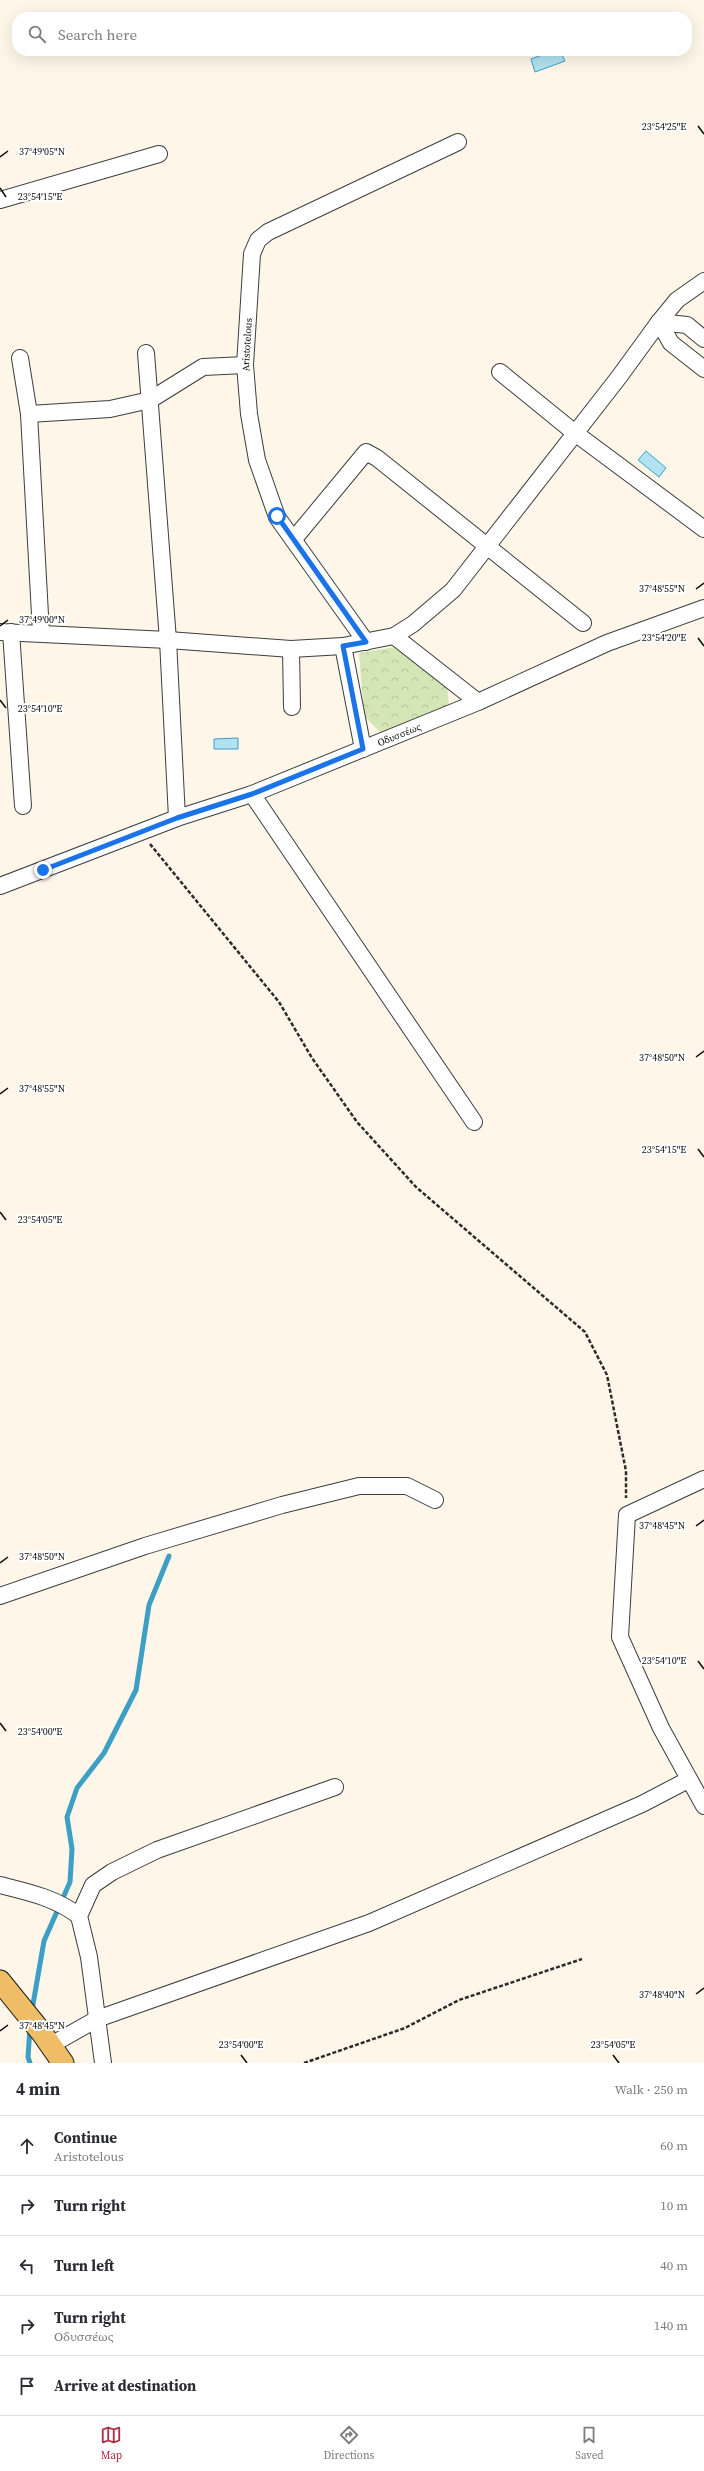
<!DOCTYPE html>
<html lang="en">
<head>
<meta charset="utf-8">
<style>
  :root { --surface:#fff; --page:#f7f7f7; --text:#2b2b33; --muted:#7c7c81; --line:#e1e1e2; --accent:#b02c43 }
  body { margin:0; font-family:"Source Serif 4",serif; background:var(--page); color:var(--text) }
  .stop { position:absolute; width:12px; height:12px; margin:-9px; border:3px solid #1a73e8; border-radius:50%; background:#fff }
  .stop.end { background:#1a73e8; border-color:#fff; box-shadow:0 1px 4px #0008 }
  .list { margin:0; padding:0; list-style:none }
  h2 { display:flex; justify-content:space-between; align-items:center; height:52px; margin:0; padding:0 16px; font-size:17px }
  h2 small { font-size:13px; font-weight:400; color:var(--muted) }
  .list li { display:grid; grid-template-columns:26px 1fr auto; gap:12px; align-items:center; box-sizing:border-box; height:60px; padding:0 16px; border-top:1px solid var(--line) }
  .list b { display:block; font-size:15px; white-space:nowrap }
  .list p { margin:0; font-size:13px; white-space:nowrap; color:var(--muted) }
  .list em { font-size:13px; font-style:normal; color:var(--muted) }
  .icon { flex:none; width:22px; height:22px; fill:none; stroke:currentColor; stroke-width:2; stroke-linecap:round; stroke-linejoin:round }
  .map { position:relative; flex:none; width:704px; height:2063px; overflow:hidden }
  .search { position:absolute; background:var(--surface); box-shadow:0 4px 16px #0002; left:12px; right:12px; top:12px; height:44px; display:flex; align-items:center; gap:10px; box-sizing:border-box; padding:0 14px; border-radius:16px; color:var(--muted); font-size:15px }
  .sheet { height:352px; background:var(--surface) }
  nav { display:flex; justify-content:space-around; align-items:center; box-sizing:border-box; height:56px; border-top:1px solid var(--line); background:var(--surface); font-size:11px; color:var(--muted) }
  nav a { display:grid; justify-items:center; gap:2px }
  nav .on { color:var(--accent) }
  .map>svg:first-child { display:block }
  .park { fill:url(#park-crowns) }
  .water { fill:#b1e2f1; stroke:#3d9fc4 }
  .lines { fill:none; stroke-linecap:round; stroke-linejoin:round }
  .stream { stroke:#3d9fc4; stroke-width:5 }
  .minor-casing { stroke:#3d3d3d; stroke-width:18 }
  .major-casing { stroke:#1b1b1b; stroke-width:23 }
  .path { stroke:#2c2c2c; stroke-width:2.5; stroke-dasharray:4 2; stroke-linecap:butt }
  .minor { stroke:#fff; stroke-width:16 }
  .major { stroke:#f0bd67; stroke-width:21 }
  .route { stroke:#1a73e8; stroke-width:5 }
  .ticks { fill:none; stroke:#0a0a0a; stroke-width:1.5 }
  .labels { text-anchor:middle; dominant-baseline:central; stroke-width:4; stroke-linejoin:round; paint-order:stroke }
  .street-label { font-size:10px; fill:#0a0a0a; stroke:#fff }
  .ticks-label { font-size:10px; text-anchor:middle; fill:#0a0a0a; stroke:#fff; stroke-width:4; stroke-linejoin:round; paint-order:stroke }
</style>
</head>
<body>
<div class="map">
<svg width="704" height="2063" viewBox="0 0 704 2063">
  <defs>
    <pattern id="park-crowns" width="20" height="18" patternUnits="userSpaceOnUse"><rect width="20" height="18" fill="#d4e5b6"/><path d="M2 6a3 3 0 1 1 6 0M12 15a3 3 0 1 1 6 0" fill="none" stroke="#b5c39b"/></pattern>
  </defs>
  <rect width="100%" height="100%" fill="#fef7e9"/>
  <path class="park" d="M 395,647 L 447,685 L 449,706 L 381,733 L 364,716 L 359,653 Z"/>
  <path class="water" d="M 553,51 L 560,51 L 565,61 L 535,72 L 531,59 Z
    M 646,451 L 666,468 L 659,477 L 638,460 Z
    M 238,738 L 238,749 L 214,749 L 214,739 Z"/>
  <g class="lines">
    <path class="stream" d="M 32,2010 L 44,1941 L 70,1882 L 72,1849 L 67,1817 L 77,1788 L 104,1753 L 136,1690 L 149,1605 L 169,1556
      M 30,2063 L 28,2057 L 30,2028"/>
    <defs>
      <g id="minor">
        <path d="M 0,200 L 159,154"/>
        <path d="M 659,322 L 671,343 L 704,369"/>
        <path d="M 659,322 L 687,325 L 704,339"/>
        <path d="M 146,353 L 168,640 L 177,818"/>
        <path d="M 20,358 L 29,414 L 41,633"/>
        <path d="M 500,372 L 575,433 L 704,529"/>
        <path d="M 29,414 L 110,409 L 150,400 L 203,367 L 245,365"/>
        <path d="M 294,539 L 366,452 L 377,458 L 583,623"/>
        <path d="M 0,632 L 168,640 L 291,649 L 343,646 L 394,636 L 413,624 L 453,590 L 619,377 L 659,322 L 677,300 L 704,281"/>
        <path d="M 11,632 L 23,806"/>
        <path d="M 394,636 L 478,702"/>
        <path id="s1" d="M 366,642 L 277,517 L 257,460 L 249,414 L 245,365 L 252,254 L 258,240 L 268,232 L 458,142"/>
        <path d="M 343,646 L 363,749"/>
        <path d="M 291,649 L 292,707"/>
        <path d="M 252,794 L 474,1122"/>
        <path id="s2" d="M 0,886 L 177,818 L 252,794 L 478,702 L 607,643 L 704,608"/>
        <path d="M 704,1479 L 627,1515 L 620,1637 L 661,1728 L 704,1806"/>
        <path d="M 0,1596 L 145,1546 L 282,1505 L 359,1486 L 407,1486 L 435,1500"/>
        <path d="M 0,1885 C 28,1892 56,1898 79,1916"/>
        <path d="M 51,2045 L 97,2019 L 369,1923 L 642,1804 L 688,1780"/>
        <path d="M 103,2063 L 89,1957 L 79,1916 L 93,1885 L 112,1872 L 157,1850 L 335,1787"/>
      </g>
      <path id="major" d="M 0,1981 L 42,2033 L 63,2063"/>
    </defs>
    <use href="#minor" class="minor-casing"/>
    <use href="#major" class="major-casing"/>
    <path class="path" d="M 150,844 L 279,1002 L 312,1058 L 357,1122 L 416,1187 L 585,1332 L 607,1375 L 626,1471 L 626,1498
      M 304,2063 L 405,2028 L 459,2000 L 582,1959"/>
    <use href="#minor" class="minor"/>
    <use href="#major" class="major"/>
  </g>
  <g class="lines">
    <path class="route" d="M 43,870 L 177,818 L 252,794 L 363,749 L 343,646 L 366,642 L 277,516"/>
  </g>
  <path class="ticks" d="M 698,126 L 704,134M 0,157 L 8,151M 0,188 L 6,197M 696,589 L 704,583M 0,626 L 8,620M 698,638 L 704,646M 0,700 L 6,708M 696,1057 L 704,1051M 0,1094 L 8,1088M 698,1149 L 704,1157M 0,1212 L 6,1220M 696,1526 L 704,1520M 0,1563 L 8,1557M 698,1661 L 704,1669M 0,1723 L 6,1731M 696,1994 L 704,1988M 0,2031 L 8,2025M 241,2055 L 247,2063M 613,2055 L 619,2063"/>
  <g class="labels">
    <g class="street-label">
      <text stroke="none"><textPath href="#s1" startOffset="330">Aristotelous</textPath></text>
      <text stroke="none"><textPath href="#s2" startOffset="427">Οδυσσέως</textPath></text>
    </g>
  </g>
  <g class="ticks-label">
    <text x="664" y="130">23°54'25"E</text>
    <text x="42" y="155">37°49'05"N</text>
    <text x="40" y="200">23°54'15"E</text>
    <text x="662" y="592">37°48'55"N</text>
    <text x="42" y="623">37°49'00"N</text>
    <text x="664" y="641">23°54'20"E</text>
    <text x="40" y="712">23°54'10"E</text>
    <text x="662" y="1061">37°48'50"N</text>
    <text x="42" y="1092">37°48'55"N</text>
    <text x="664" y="1153">23°54'15"E</text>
    <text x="40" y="1223">23°54'05"E</text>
    <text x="662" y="1529">37°48'45"N</text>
    <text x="42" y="1560">37°48'50"N</text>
    <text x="664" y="1664">23°54'10"E</text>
    <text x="40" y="1735">23°54'00"E</text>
    <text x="662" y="1998">37°48'40"N</text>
    <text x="42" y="2029">37°48'45"N</text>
    <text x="241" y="2048">23°54'00"E</text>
    <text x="613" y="2048">23°54'05"E</text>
  </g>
</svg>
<div class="stop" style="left:277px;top:516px"></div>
<div class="stop end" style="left:43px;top:870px"></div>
<div class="search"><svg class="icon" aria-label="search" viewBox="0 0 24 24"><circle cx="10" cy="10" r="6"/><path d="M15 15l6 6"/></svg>Search here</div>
</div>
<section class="sheet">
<h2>4 min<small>Walk · 250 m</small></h2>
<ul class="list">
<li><svg class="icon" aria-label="ahead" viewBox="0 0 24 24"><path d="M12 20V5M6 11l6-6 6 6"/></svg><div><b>Continue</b><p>Aristotelous</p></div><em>60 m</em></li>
<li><svg class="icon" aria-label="right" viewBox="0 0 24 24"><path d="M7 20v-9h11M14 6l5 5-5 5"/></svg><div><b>Turn right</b></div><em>10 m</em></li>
<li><svg class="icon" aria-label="left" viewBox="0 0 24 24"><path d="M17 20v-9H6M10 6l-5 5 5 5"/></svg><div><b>Turn left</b></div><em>40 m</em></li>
<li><svg class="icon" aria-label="right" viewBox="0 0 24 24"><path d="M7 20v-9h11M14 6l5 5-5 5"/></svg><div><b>Turn right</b><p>Οδυσσέως</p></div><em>140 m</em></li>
<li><svg class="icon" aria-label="arrive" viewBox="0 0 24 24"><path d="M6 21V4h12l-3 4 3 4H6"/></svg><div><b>Arrive at destination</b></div></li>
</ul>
</section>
<nav>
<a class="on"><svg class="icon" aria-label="map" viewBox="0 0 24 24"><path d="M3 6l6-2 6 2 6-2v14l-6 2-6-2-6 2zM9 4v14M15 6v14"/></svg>Map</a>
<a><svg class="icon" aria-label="directions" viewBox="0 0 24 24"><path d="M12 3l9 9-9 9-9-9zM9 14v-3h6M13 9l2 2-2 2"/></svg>Directions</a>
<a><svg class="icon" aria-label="saved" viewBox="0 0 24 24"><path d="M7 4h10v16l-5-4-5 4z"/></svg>Saved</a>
</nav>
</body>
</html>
